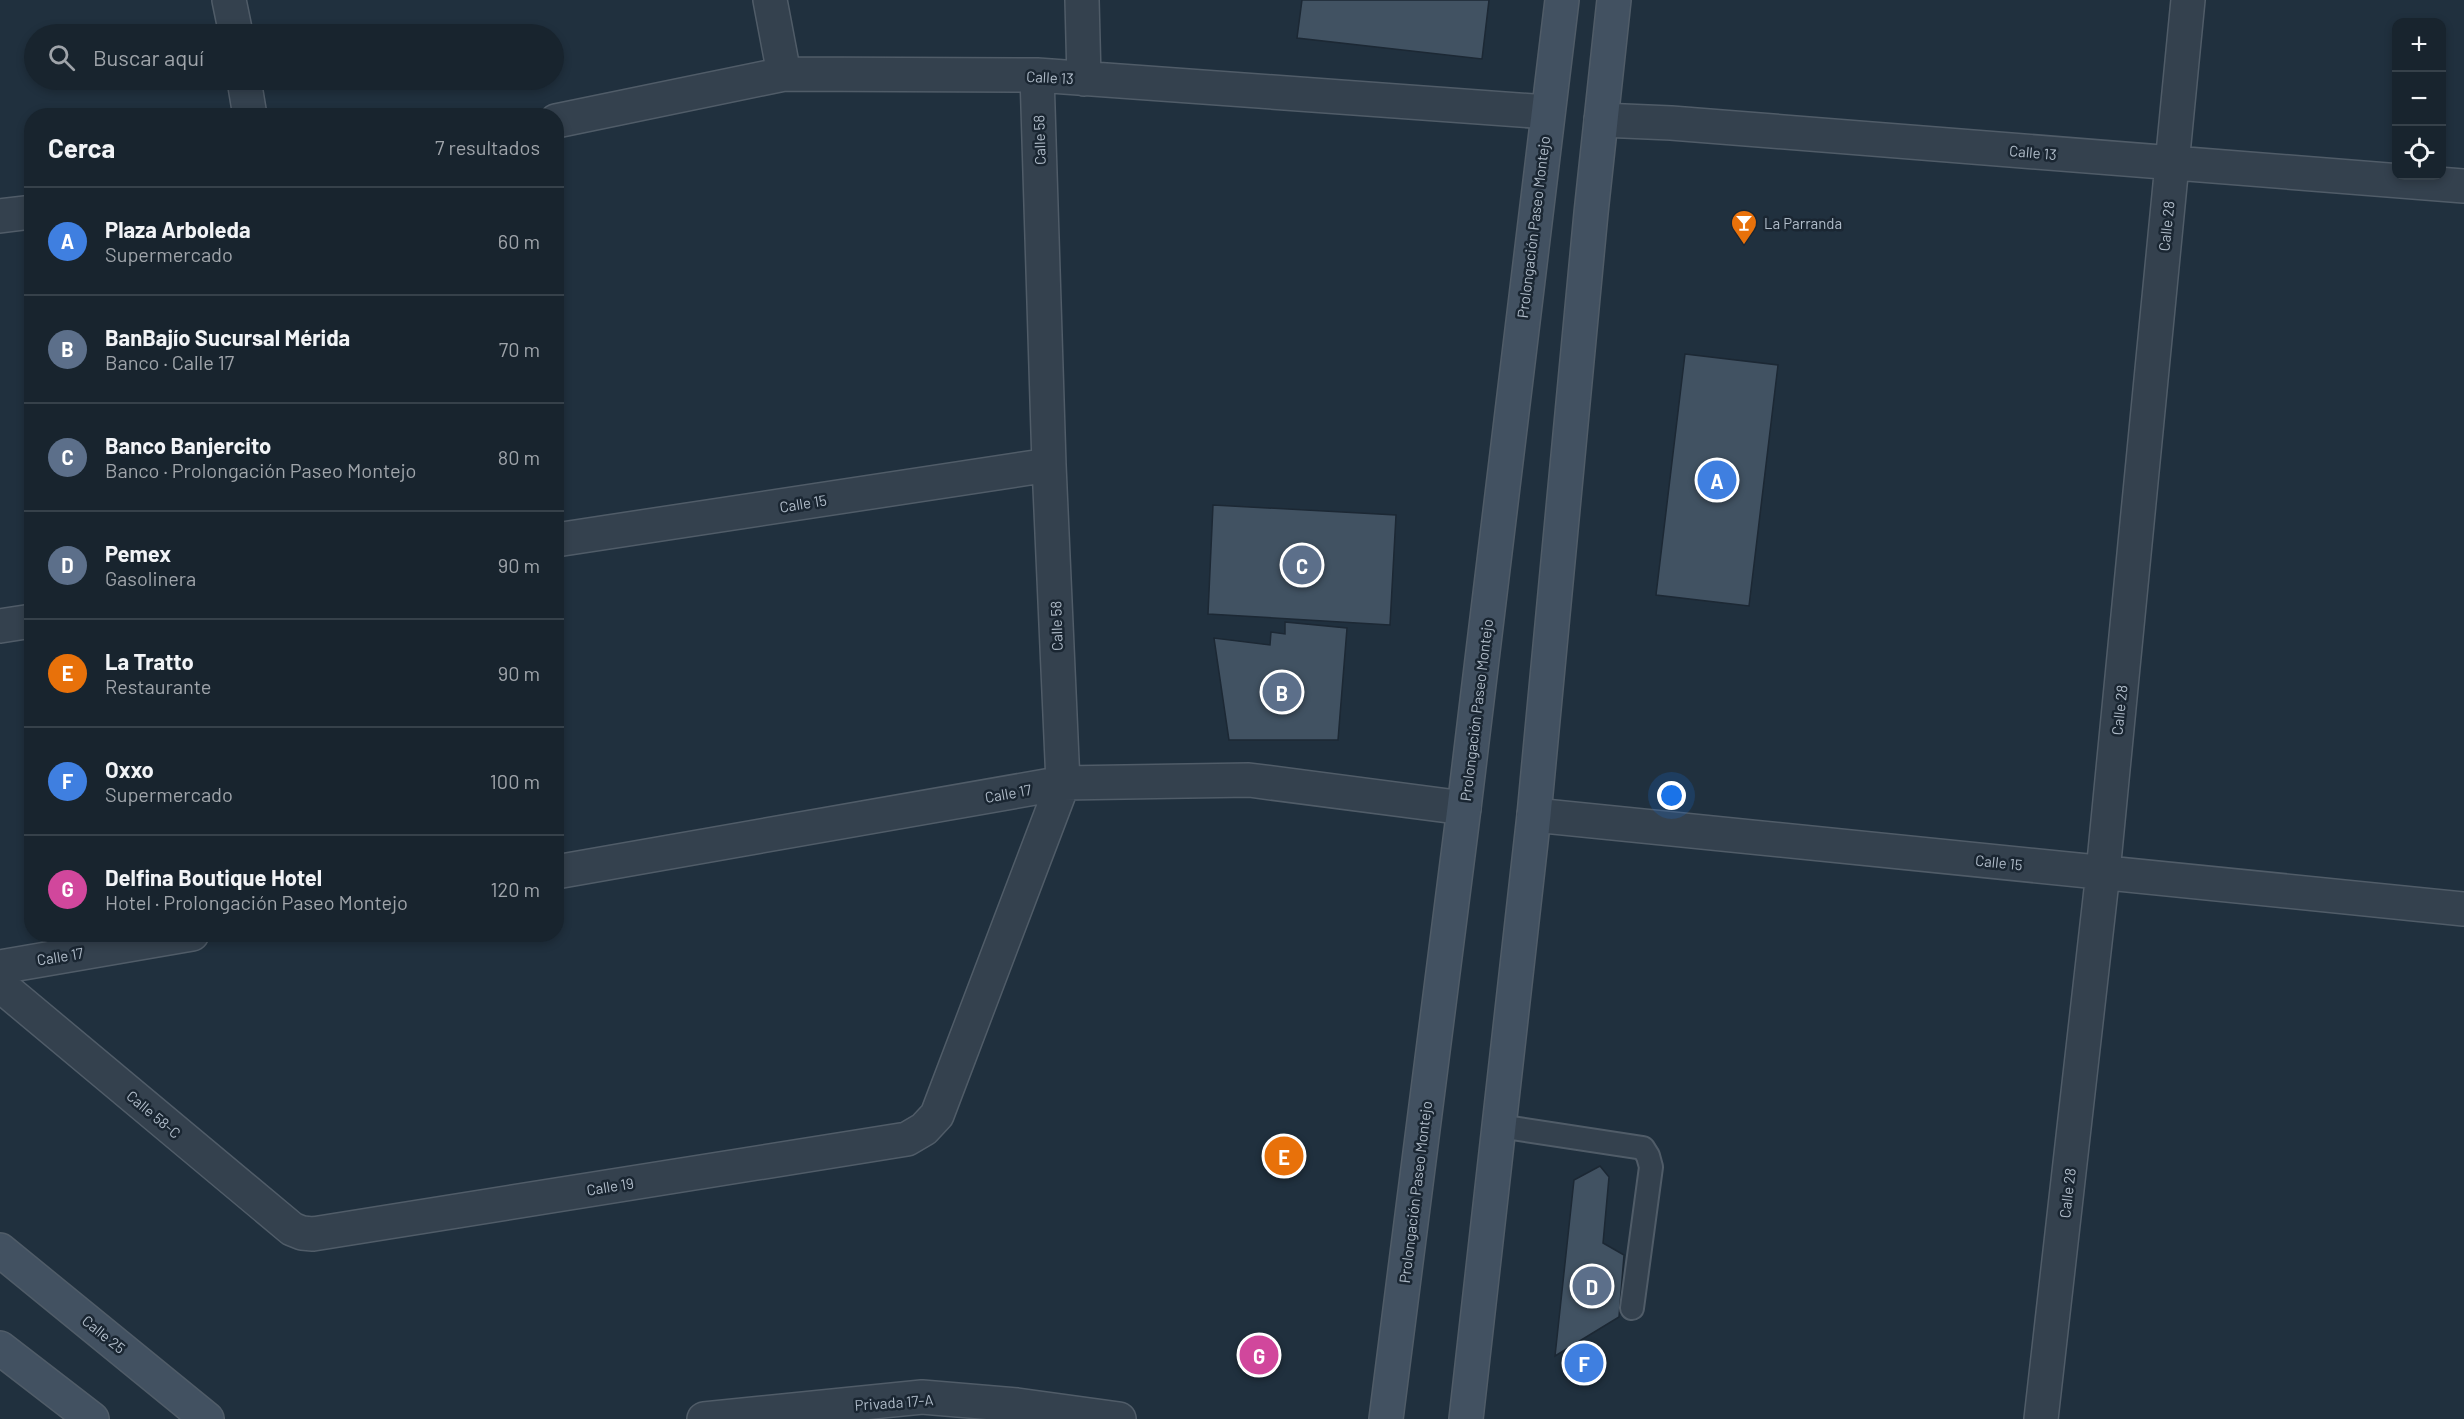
<!DOCTYPE html>
<html lang="es">
<head>
<meta charset="utf-8">
<style>
  :root { --surface:#18242e; --page:#212c36; --text:#f1f3f6; --muted:#9fa4aa; --line:#36414a; --accent:#7fbcff }
  body { margin:0; font-family:Barlow,sans-serif; background:var(--page); color:var(--text) }
  .controls { position:absolute; right:18px; top:18px; display:grid; overflow:hidden; border-radius:12px; box-shadow:0 3px 9px #0003 }
  .controls button { width:54px; height:54px; display:grid; place-items:center; padding:0; border:0; border-bottom:2px solid var(--line); background:var(--surface); color:var(--text); font:30px sans-serif }
  .you { position:absolute; left:1672px; top:796px; width:21px; height:21px; margin:-15px; border:4px solid #fff; border-radius:50%; background:#1a73e8; box-shadow:0 0 0 9px #1a73e833 }
  .badge { display:grid; place-items:center; width:39px; height:39px; border-radius:50%; background:var(--accent); color:#fff; font-size:20px; font-weight:700 }
  .pin { position:absolute; translate:-50% -50%; border:3px solid #fff; box-shadow:0 2px 6px #0006 }
  .list { margin:0; padding:0; list-style:none }
  h2 { display:flex; justify-content:space-between; align-items:center; height:78px; margin:0; padding:0 24px; font-size:26px }
  h2 small { font-size:20px; font-weight:400; color:var(--muted) }
  .list li { display:grid; grid-template-columns:39px 1fr auto; gap:18px; align-items:center; box-sizing:border-box; height:108px; padding:0 24px; border-top:2px solid var(--line) }
  .list b { display:block; font-size:22px; white-space:nowrap }
  .list p { margin:0; font-size:20px; white-space:nowrap; color:var(--muted) }
  .list em { font-size:20px; font-style:normal; color:var(--muted) }
  .icon { flex:none; width:33px; height:33px; fill:none; stroke:currentColor; stroke-width:2; stroke-linecap:round; stroke-linejoin:round }
  .map { position:relative; flex:none; width:2464px; height:1419px; overflow:hidden }
  .search { position:absolute; background:var(--surface); box-shadow:0 3px 9px #0003; left:24px; top:24px; width:540px; height:66px; display:flex; align-items:center; gap:15px; box-sizing:border-box; padding:0 21px; border-radius:33px; color:var(--muted); font-size:22px }
  .panel { position:absolute; background:var(--surface); box-shadow:0 3px 9px #0003; left:24px; top:108px; width:540px; height:834px; border-radius:24px }
  .map>svg:first-child { display:block }
  .building { fill:#415262; stroke:#1c2834; stroke-width:1.5 }
  .lines { fill:none; stroke-linecap:round; stroke-linejoin:round }
  .lane-casing { stroke:#505c68; stroke-width:26 }
  .street-casing { stroke:#505c68; stroke-width:36 }
  .secondary-casing { stroke:#505c68; stroke-width:36 }
  .lane { stroke:#34414e; stroke-width:22 }
  .street { stroke:#34414e; stroke-width:33 }
  .secondary { stroke:#425161; stroke-width:33 }
  .labels { text-anchor:middle; dominant-baseline:central; stroke-width:5; stroke-linejoin:round; paint-order:stroke }
  .street-label { font-size:15px; fill:#b0bcc9; stroke:#1a2632 }
  .poi-label { font-size:15px; fill:#b0bcc9; stroke:#1a2632; text-anchor:start }
</style>
</head>
<body>
<div class="map">
<svg width="2464" height="1419" viewBox="0 0 2464 1419">
  <rect width="100%" height="100%" fill="#20303e"/>
  <path class="building" d="M 1302,0 L 1489,0 L 1482,59 L 1297,38 Z
    M 1685,354 L 1778,365 L 1749,606 L 1656,595 Z
    M 1213,505 L 1396,515 L 1390,625 L 1208,614 Z
    M 1285,622 L 1347,628 L 1338,740 L 1229,740 L 1214,638 L 1270,645 L 1271,632 L 1285,634 Z
    M 1600,1166 L 1609,1177 L 1603,1243 L 1624,1255 L 1619,1317 L 1555,1356 L 1574,1180 Z"/>
  <g class="lines">
    <defs>
      <path id="lane" d="M 1499,1126 L 1643,1148 L 1648,1156 L 1651,1167 L 1632,1308"/>
      <path id="street" d="M 229,0 L 236,34
        M 770,0 L 784,74
        M 1082,0 L 1084,79
        M 244,80 L 250,116
        M 1601,120 L 1671,123 L 2464,186
        M 556,121 L 784,74 L 1037,75 L 1547,112
        M 0,216 L 32,212
        M 556,540 L 1049,465
        M 0,626 L 32,621
        M 1534,815 L 2464,909
        M 556,872 L 1063,783 L 1249,780 L 1464,808
        M 0,967 L 192,934
        M 0,985 L 292,1229 L 302,1233 L 313,1234 L 907,1139 L 924,1129 L 937,1115 L 1063,783 L 1049,465 L 1037,75
        M 704,1419 L 922,1397 L 1017,1405 L 1119,1419
        M 2041,1419 L 2103,872 L 2188,0"/>
      <path id="secondary" d="M 0,1250 L 207,1419
        M 0,1348 L 92,1419
        M 1386,1419 L 1464,808 L 1562,0
        M 1466,1419 L 1534,815 L 1591,213 L 1614,0"/>
    </defs>
    <use href="#lane" class="lane-casing"/>
    <use href="#street" class="street-casing"/>
    <use href="#secondary" class="secondary-casing"/>
    <use href="#lane" class="lane"/>
    <use href="#street" class="street"/>
    <use href="#secondary" class="secondary"/>
  </g>
  <defs>
    <symbol id="bar-pin" viewBox="-11 -11 22 30"><path d="M0 17L-7.5 6A9.5 9.5 0 1 1 7.5 6Z" fill="#e8710a" stroke="#1a2632"/><path d="M-6-5H6L.8 .8V4.5H3.5V6h-7V4.5H-.8V.8Z" fill="#fff"/></symbol>
  </defs>
  <g fill-rule="evenodd">
    <use href="#bar-pin" x="1729" y="208" width="30" height="40"/>
  </g>
  <g class="labels">
    <g class="street-label">
      <text transform="translate(1050 77) rotate(3)">Calle 13</text>
      <text transform="translate(1039 140) rotate(-92)">Calle 58</text>
      <text transform="translate(2033 152) rotate(5)">Calle 13</text>
      <text transform="translate(2166 226) rotate(-84)">Calle 28</text>
      <text transform="translate(1533 227) rotate(-83)">Prolongación Paseo Montejo</text>
      <text transform="translate(803 503) rotate(-9)">Calle 15</text>
      <text transform="translate(1056 626) rotate(-92)">Calle 58</text>
      <text transform="translate(1476 710) rotate(-83)">Prolongación Paseo Montejo</text>
      <text transform="translate(2119 710) rotate(-84)">Calle 28</text>
      <text transform="translate(1008 793) rotate(-10)">Calle 17</text>
      <text transform="translate(1999 862) rotate(6)">Calle 15</text>
      <text transform="translate(60 956) rotate(-9)">Calle 17</text>
      <text transform="translate(154 1114) rotate(40)">Calle 58-C</text>
      <text transform="translate(610 1186) rotate(-9)">Calle 19</text>
      <text transform="translate(1415 1192) rotate(-83)">Prolongación Paseo Montejo</text>
      <text transform="translate(2067 1193) rotate(-83)">Calle 28</text>
      <text transform="translate(104 1334) rotate(39)">Calle 25</text>
      <text transform="translate(894 1402) rotate(-4)">Privada 17-A</text>
    </g>
    <g class="poi-label">
      <text x="1764" y="223">La Parranda</text>
    </g>
  </g>
</svg>
<div class="controls">
<button>+</button>
<button>−</button>
<button><svg class="icon" aria-label="locate" viewBox="0 0 24 24"><circle cx="12" cy="12" r="6"/><path d="M12 2v4M12 18v4M2 12h4M18 12h4"/></svg></button>
</div>
<div class="you"></div>
<div class="pin badge" style="left:1717px;top:480px;background:#3f7fe0">A</div>
<div class="pin badge" style="left:1282px;top:692px;background:#5c6f8a">B</div>
<div class="pin badge" style="left:1302px;top:565px;background:#5c6f8a">C</div>
<div class="pin badge" style="left:1592px;top:1286px;background:#5c6f8a">D</div>
<div class="pin badge" style="left:1284px;top:1156px;background:#e8710a">E</div>
<div class="pin badge" style="left:1584px;top:1363px;background:#3f7fe0">F</div>
<div class="pin badge" style="left:1259px;top:1355px;background:#d1479c">G</div>
<div class="search"><svg class="icon" aria-label="search" viewBox="0 0 24 24"><circle cx="10" cy="10" r="6"/><path d="M15 15l6 6"/></svg>Buscar aquí</div>
<section class="panel">
<h2>Cerca<small>7 resultados</small></h2>
<ul class="list">
<li><span class="badge" style="background:#3f7fe0">A</span><div><b>Plaza Arboleda</b><p>Supermercado</p></div><em>60 m</em></li>
<li><span class="badge" style="background:#5c6f8a">B</span><div><b>BanBajío Sucursal Mérida</b><p>Banco · Calle 17</p></div><em>70 m</em></li>
<li><span class="badge" style="background:#5c6f8a">C</span><div><b>Banco Banjercito</b><p>Banco · Prolongación Paseo Montejo</p></div><em>80 m</em></li>
<li><span class="badge" style="background:#5c6f8a">D</span><div><b>Pemex</b><p>Gasolinera</p></div><em>90 m</em></li>
<li><span class="badge" style="background:#e8710a">E</span><div><b>La Tratto</b><p>Restaurante</p></div><em>90 m</em></li>
<li><span class="badge" style="background:#3f7fe0">F</span><div><b>Oxxo</b><p>Supermercado</p></div><em>100 m</em></li>
<li><span class="badge" style="background:#d1479c">G</span><div><b>Delfina Boutique Hotel</b><p>Hotel · Prolongación Paseo Montejo</p></div><em>120 m</em></li>
</ul>
</section>
</div>
</body>
</html>
